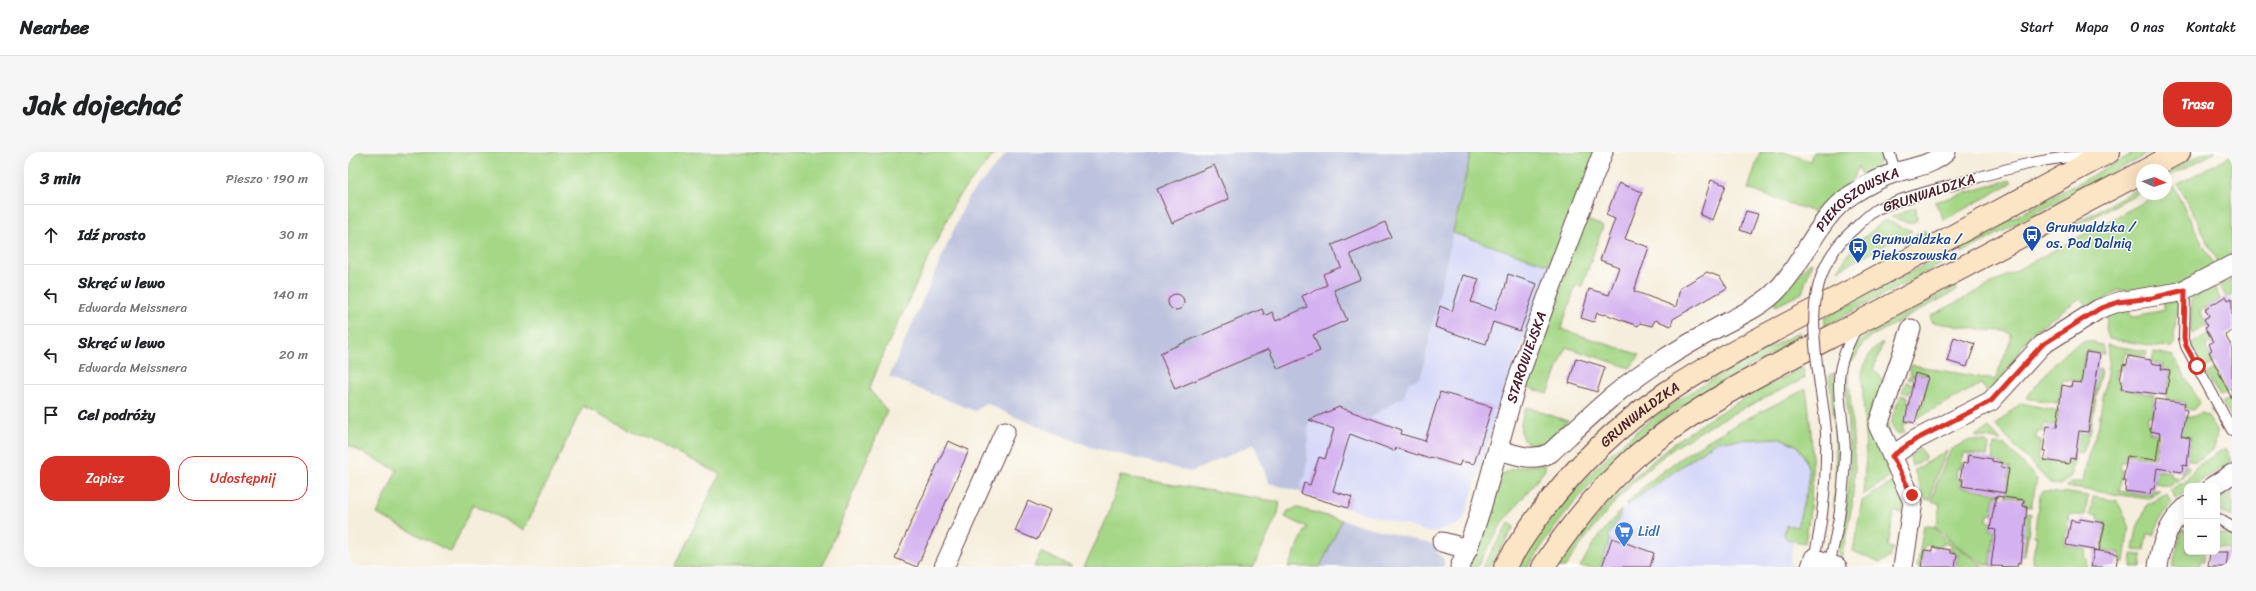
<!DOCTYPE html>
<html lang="pl">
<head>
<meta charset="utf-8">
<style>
  :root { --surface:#fff; --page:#f6f6f6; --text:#202124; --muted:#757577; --line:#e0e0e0; --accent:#d93025 }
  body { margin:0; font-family:Sriracha,sans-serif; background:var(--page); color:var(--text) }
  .controls { position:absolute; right:12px; bottom:12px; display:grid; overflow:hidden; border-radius:8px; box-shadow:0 4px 16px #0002 }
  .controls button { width:36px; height:36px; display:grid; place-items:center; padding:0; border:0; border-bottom:1px solid var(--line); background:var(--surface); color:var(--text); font:20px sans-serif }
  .compass { position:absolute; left:1788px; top:12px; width:36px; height:36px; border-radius:50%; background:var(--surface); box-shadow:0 4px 16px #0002; rotate:93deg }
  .stop { position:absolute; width:12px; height:12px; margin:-9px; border:3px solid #d93025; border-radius:50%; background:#fff }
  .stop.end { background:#d93025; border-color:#fff; box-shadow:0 1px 4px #0008 }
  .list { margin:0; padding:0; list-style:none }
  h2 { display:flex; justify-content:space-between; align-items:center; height:52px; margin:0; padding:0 16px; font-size:17px }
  h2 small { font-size:13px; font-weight:400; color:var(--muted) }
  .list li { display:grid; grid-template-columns:26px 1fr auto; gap:12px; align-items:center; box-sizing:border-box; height:60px; padding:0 16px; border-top:1px solid var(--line) }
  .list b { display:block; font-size:15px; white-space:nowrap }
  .list p { margin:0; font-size:13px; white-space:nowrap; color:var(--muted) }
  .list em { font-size:13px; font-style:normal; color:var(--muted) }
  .actions { display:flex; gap:8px; padding:12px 16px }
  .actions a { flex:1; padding:9px 0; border:1px solid var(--accent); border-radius:16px; text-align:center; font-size:14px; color:var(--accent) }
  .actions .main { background:var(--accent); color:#fff }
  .icon { flex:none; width:22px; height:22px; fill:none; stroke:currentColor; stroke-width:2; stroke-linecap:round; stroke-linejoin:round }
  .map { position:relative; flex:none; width:1884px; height:415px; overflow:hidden; border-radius:16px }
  header { display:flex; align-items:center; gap:24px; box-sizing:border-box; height:56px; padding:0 20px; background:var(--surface); border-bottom:1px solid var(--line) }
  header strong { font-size:19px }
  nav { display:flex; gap:22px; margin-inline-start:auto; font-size:14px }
  .intro { display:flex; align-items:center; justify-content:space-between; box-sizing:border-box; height:96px; padding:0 24px }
  h1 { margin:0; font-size:28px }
  .button { padding:10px 18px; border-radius:16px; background:var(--accent); color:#fff; font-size:14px; font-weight:700 }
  main { display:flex; gap:24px; padding:0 24px }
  aside { flex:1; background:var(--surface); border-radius:16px; box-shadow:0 4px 16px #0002 }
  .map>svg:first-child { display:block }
  .built { fill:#d5d8f9 }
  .industrial { fill:#bdc3de }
  .green { fill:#a5d786; stroke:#787b58 }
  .building { fill:#d4b1f0 }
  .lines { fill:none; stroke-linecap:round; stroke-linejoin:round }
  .lane-casing { stroke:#643e46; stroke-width:12 }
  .street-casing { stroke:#643e46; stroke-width:21 }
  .secondary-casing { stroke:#643e46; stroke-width:24 }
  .lane { stroke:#fff; stroke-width:10 }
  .street { stroke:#fff; stroke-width:19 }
  .secondary { stroke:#fce5c4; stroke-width:22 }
  .lane-bridge-casing { stroke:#643e46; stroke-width:12; stroke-linecap:butt }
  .lane-bridge { stroke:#fff; stroke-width:10 }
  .route { stroke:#d93025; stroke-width:5 }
  .labels { text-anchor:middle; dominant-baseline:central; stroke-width:3; stroke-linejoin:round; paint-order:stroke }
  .street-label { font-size:14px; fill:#4a1f2b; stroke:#fdfcf7 }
  .transit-label { font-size:14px; fill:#164399; stroke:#fdfcf7; text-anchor:start }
  .shop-label { font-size:14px; fill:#366cbe; stroke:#fdfcf7; text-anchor:start }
</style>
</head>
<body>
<header>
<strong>Nearbee</strong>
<nav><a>Start</a><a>Mapa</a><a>O nas</a><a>Kontakt</a></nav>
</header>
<div class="intro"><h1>Jak dojechać</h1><a class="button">Trasa</a></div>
<main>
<aside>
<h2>3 min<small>Pieszo · 190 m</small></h2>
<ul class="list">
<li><svg class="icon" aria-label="ahead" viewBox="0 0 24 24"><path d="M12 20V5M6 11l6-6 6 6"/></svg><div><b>Idź prosto</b></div><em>30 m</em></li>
<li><svg class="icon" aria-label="left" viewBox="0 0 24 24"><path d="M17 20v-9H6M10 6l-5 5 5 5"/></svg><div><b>Skręć w lewo</b><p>Edwarda Meissnera</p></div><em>140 m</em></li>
<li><svg class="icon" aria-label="left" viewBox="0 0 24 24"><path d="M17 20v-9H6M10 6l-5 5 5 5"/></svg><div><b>Skręć w lewo</b><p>Edwarda Meissnera</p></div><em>20 m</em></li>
<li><svg class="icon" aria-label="arrive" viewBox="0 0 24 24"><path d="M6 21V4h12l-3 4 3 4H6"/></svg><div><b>Cel podróży</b></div></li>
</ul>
<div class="actions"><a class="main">Zapisz</a><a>Udostępnij</a></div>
</aside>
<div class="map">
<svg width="1884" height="415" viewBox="0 0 1884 415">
  <rect width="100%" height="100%" fill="#fdfcf7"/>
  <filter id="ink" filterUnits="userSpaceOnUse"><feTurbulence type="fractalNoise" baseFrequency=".025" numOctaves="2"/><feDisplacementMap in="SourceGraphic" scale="8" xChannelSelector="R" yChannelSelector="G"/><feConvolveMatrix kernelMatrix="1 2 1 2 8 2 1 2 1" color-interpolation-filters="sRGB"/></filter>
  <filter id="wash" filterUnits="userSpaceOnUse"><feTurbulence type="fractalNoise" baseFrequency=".012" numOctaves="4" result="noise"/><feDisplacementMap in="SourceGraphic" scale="16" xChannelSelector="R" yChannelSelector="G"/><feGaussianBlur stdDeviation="0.9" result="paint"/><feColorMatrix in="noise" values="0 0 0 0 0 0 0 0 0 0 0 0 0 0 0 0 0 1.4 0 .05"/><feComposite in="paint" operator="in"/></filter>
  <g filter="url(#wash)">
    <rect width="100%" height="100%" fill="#f6eedc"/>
    <path class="built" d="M 1105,81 L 1205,114 L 1158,233 L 1116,367 L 1112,372 L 1083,381 L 956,343 L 953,340 L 921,331 L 906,292 L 991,255 L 1073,225 Z
      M 1435,287 L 1448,293 L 1455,302 L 1461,318 L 1459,338 L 1449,375 L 1438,373 L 1436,383 L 1445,389 L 1442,411 L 1448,415 L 1237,415 L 1242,402 L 1278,354 L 1368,288 Z"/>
    <path class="industrial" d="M 660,0 L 1123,0 L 1073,225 L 1060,231 L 1056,244 L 1022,266 L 991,255 L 961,268 L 958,324 L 953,329 L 953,340 L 921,331 L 906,292 L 843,320 L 743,295 L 667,265 L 638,251 L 627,259 L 541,225 L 620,45 Z
      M 994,368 L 1090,394 L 1089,401 L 1096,407 L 1096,415 L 972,415 Z"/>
    <path class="green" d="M 0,0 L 648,0 L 609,46 L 539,194 L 521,237 L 539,259 L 474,415 L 327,415 L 372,322 L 235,254 L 176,378 L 125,352 L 103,400 L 29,362 L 49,318 L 0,293 Z
      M 1123,0 L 1249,0 L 1205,114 L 1105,81 Z
      M 1412,0 L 1436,0 L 1462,9 L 1465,0 L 1535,0 L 1537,6 L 1532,7 L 1528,18 L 1514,24 L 1510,14 L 1505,27 L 1466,60 L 1400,37 Z
      M 1788,0 L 1803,0 L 1614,101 L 1611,95 Z
      M 1857,0 L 1868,0 L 1818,26 L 1818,21 Z
      M 1884,3 L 1884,108 L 1872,114 L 1830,32 Z
      M 1662,28 L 1664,30 L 1662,32 L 1596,68 L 1587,50 Z
      M 1794,34 L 1794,39 L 1730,73 L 1728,74 L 1726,72 Z
      M 1825,34 L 1867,116 L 1819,138 L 1770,138 L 1744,157 L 1732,146 L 1683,181 L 1650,231 L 1640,241 L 1633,232 L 1554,274 L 1557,280 L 1551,282 C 1536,274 1549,255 1553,243 L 1560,245 L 1559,250 L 1575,253 L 1577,241 L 1561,238 L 1561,241 L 1554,240 L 1558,230 L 1577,235 L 1580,224 L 1566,221 L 1564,227 L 1559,227 L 1563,222 L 1561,221 L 1564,213 L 1647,228 L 1663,188 L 1663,182 L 1656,179 L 1637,178 L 1583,170 L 1583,164 L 1811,42 L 1818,42 L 1818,38 Z
      M 1568,55 L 1569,68 L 1564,72 L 1543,65 Z
      M 1236,67 L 1255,74 L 1234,134 L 1228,133 L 1213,177 L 1292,203 L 1282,216 L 1218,195 L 1200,242 L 1179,235 Z
      M 1537,68 L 1564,79 L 1490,118 L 1507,93 Z
      M 1577,78 L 1580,83 L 1558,94 L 1560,88 Z
      M 1591,105 L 1595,111 L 1477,174 L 1477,166 Z
      M 1464,110 L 1454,141 L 1428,154 L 1426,150 L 1461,111 Z
      M 1873,124 L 1873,132 L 1884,127 L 1884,143 L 1879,146 L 1868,127 Z
      M 1607,134 L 1609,138 L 1524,184 L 1515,192 L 1505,209 L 1500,210 L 1508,194 L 1523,179 Z
      M 1866,134 L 1872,147 L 1852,159 L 1859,173 L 1844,182 L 1842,177 L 1844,145 Z
      M 1832,149 L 1832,162 L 1828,162 L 1826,187 L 1828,191 L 1824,195 L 1808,194 L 1761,187 L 1758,177 L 1760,161 L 1780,154 L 1783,165 L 1817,158 L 1815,150 Z
      M 1451,180 L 1451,188 C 1406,213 1360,236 1317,266 C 1261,305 1216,358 1180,415 L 1171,415 C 1209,348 1268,290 1332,247 C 1370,222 1411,202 1451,180 Z
      M 1863,180 L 1867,187 L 1858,193 L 1858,195 L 1866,211 L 1855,217 L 1843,192 Z
      M 1737,189 L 1747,190 L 1748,192 L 1754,193 L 1756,202 L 1737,199 L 1735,215 L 1753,218 L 1742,282 L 1734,301 L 1724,299 L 1725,280 L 1740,282 L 1748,237 L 1741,235 L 1741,229 L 1715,228 L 1710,251 L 1678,246 C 1693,229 1715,195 1737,189 Z
      M 1535,191 L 1525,218 L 1531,223 L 1535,229 L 1545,323 L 1515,343 L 1518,303 L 1514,223 C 1516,209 1523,197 1535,191 Z
      M 1759,193 L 1799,199 L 1798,204 L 1777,201 L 1773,218 L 1769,218 L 1768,227 L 1773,230 L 1772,237 L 1806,243 L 1804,264 L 1800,264 L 1799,271 L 1802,272 L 1801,280 L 1810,282 L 1807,306 L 1778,302 L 1777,310 L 1773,310 L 1772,317 L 1775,318 L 1771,339 L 1803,343 L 1804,338 L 1812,338 L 1800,347 L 1718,335 L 1723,330 L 1735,330 L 1740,304 L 1750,276 L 1761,209 Z
      M 1806,200 L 1825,204 L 1850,247 L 1852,250 L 1845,258 L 1837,256 L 1837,250 L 1818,247 L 1822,218 L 1814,217 L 1815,212 L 1804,210 Z
      M 1455,215 L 1457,226 C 1415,248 1368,267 1328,295 C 1282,327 1249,369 1217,415 L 1210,415 C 1247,360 1294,312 1349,275 C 1383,252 1420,234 1455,215 Z
      M 1867,217 L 1879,240 L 1872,244 L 1859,224 L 1860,221 Z
      M 1486,221 L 1492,299 L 1489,357 L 1486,356 C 1490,311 1487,269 1481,223 Z
      M 1497,222 L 1501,225 L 1507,316 L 1504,353 L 1493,407 L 1490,401 L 1499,352 L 1502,315 Z
      M 1458,237 C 1466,291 1467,337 1457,391 L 1440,388 L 1436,383 L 1438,373 L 1449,375 L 1459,338 L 1461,318 L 1455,302 L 1448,293 L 1432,286 L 1369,289 L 1278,354 L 1277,353 C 1329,299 1392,270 1458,237 Z
      M 1882,246 L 1884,250 L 1884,266 L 1874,251 Z
      M 1673,251 L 1711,259 L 1708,274 L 1696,272 L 1695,280 L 1689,279 L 1688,287 L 1693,288 L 1689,307 L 1721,312 L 1722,307 L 1726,307 L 1723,324 L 1712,333 L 1702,331 L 1647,273 Z
      M 1178,255 L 1220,269 C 1212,276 1204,286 1194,292 C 1191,294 1187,295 1183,293 C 1166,286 1174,267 1178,255 Z
      M 1865,256 L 1876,276 L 1874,277 L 1862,257 Z
      M 1853,261 L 1860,264 L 1869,281 L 1866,297 L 1847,310 L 1837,306 L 1840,302 L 1843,285 L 1829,282 L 1835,265 L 1844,265 Z
      M 1641,276 L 1653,289 L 1627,284 Z
      M 1622,288 L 1638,290 L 1641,293 L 1639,304 L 1616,301 L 1613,316 L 1609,316 L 1608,325 L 1613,328 L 1613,335 L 1655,342 L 1647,343 L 1644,362 L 1640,362 L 1639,369 L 1643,370 L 1642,378 L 1647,379 L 1642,414 L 1648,415 C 1634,415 1597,384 1586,374 L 1589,371 L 1592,352 L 1584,349 L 1588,333 L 1603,297 Z
      M 1649,292 L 1657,293 L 1689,327 L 1683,355 L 1676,354 L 1677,347 L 1658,344 L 1662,316 L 1654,314 L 1654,311 L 1644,309 L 1646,293 Z
      M 1572,296 L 1578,306 L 1564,314 L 1562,304 Z
      M 1877,296 L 1884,310 L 1844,334 L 1839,334 L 1839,338 L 1828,347 L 1822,338 L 1838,329 L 1849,314 Z
      M 1599,299 L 1586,331 L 1582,348 L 1577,347 L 1566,318 Z
      M 1197,311 L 1197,318 L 1153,373 L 1129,415 L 1120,415 L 1130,395 L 1148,341 C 1149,311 1175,317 1197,311 Z
      M 1836,314 L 1842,315 L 1834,325 L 1821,334 L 1807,331 L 1808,326 L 1805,326 L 1806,318 L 1822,320 L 1822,324 L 1833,326 Z
      M 772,324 L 932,350 L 930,362 L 905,415 L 736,415 L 760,364 Z
      M 1548,328 L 1556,344 L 1555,361 L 1546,359 L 1540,395 L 1546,396 L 1541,406 L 1532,411 L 1505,399 L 1514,349 Z
      M 1884,338 L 1884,365 L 1871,359 L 1869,347 Z
      M 1695,339 L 1715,342 L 1715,340 L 1740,344 L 1737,364 L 1721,362 L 1716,393 L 1738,397 L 1736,406 L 1739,407 L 1738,415 L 1688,415 L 1684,409 L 1689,384 L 1686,384 L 1692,343 Z
      M 1818,341 L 1824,351 L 1815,362 L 1805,383 L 1799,382 L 1796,399 L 1785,398 L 1789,376 L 1799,353 Z
      M 1745,345 L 1769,349 L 1781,373 L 1776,410 L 1771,409 L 1772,401 L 1753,398 L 1758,370 L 1750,368 L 1750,364 L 1742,363 Z
      M 950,356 L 994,368 L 972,415 L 940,415 L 959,375 L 937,365 L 940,359 Z
      M 1273,358 C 1273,367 1263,376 1260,386 L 1262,387 L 1252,415 L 1232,415 L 1245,392 Z
      M 1675,360 L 1683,362 L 1677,404 L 1672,404 L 1673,399 L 1676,398 L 1678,383 L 1669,381 Z
      M 1161,371 L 1166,375 L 1141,415 L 1134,415 Z
      M 1576,373 L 1586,375 L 1594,384 L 1637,415 L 1608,415 L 1610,401 L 1603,400 L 1603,393 L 1595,391 L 1594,395 L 1577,393 L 1575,398 L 1574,415 L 1569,415 Z
      M 1834,378 L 1839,379 L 1839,400 L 1856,400 L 1856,410 L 1852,410 L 1851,415 L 1824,415 Z
      M 1869,381 L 1884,382 L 1884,403 L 1881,403 L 1881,397 L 1869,395 Z
      M 693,400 L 724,415 L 686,415 Z
      M 1784,402 L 1794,403 L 1793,415 L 1783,415 Z"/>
    <g id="blocks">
      <path class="building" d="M 866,13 L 881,47 L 824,71 L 809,37 Z
        M 1363,28 L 1378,33 L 1365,68 L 1352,63 Z
        M 1271,31 L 1294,40 L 1277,87 L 1301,95 L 1286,139 L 1328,155 L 1332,136 L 1359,120 L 1372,125 L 1379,136 L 1325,167 L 1323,174 L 1307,168 L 1304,174 L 1292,171 L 1290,174 L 1257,162 L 1256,163 L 1249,161 L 1246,170 L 1233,166 L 1241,137 L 1261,143 L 1271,115 L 1252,108 L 1267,67 L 1258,63 Z
        M 1398,59 L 1410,62 L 1403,82 L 1392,78 Z
        M 1037,70 L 1043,85 L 1002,102 L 1013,127 L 986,138 L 999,168 L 965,183 L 972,199 L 930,217 L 921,197 L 827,237 L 812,201 L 914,157 L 917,164 L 924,160 L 928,169 L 959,155 L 954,144 L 979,133 L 975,122 L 993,115 L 984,93 Z
        M 1160,122 L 1189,132 L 1172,179 L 1145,170 L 1138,192 L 1087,175 L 1092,154 L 1104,159 L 1115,123 L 1131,127 L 1123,150 L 1147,158 L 1157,136 Z
        M820 150a8 8 0 1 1 16 0a8 8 0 1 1-16 0Z
        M 1878,144 L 1880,148 L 1884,146 L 1884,179 L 1877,183 L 1884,195 L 1884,247 L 1861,200 L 1864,198 L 1861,192 L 1865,190 L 1857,175 L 1860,174 L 1856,167 L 1861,164 L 1857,157 Z
        M 1606,185 L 1627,192 L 1619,215 L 1599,209 Z
        M 1738,200 L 1752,202 L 1740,280 L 1731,279 L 1727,307 L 1722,306 L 1721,312 L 1696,308 L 1698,299 L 1695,299 L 1699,274 L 1709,275 L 1714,233 L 1723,235 L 1724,230 L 1733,231 Z
        M 1780,204 L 1803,208 L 1803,211 L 1814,213 L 1813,217 L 1822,218 L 1818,243 L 1773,237 L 1774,229 L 1772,229 L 1775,212 L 1779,213 Z
        M 1228,206 L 1257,215 L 1249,240 L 1221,231 Z
        M 1567,221 L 1580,225 L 1567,271 L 1557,269 Z
        M 1092,240 L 1144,255 L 1126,312 L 1113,309 L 1111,314 L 1082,305 L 1082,307 L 1048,296 L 1047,299 L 1002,282 L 985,339 L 1004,345 L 1000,356 L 953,342 L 956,331 L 962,333 L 971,305 L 977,307 L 986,277 L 961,268 L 991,255 L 1054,278 L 1053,282 L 1077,289 Z
        M 1807,247 L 1837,251 L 1835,257 L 1839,258 L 1833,284 L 1842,286 L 1839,314 L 1835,313 L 1834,320 L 1809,316 L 1806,337 L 1803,337 L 1802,342 L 1777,339 L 1778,329 L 1775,329 L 1779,304 L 1808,308 L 1812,281 L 1802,279 Z
        M 600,289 L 621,298 L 569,415 L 547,406 Z
        M 1620,303 L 1644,307 L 1644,309 L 1654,311 L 1653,315 L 1661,317 L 1657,341 L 1614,334 L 1615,327 L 1612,327 L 1615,311 L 1619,312 Z
        M 1648,344 L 1676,348 L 1675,354 L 1679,355 L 1673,411 L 1670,410 L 1669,415 L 1643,414 L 1648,378 L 1642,377 Z
        M 680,349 L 702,359 L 689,388 L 667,379 Z
        M 1732,367 L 1757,371 L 1751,399 L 1718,393 L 1723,368 L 1731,370 Z
        M 1264,386 L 1306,401 L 1302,415 L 1254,415 Z
        M 1585,395 L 1602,398 L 1602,401 L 1609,402 L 1607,415 L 1573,415 L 1576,398 L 1585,399 Z
        M 1746,398 L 1770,402 L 1768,415 L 1743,415 Z
        M 1862,400 L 1880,400 L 1878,415 L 1860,415 Z"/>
    </g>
  </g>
  <g filter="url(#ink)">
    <use href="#blocks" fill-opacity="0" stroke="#643e46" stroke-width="1"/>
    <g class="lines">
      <defs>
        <path id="lane" d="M 1541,0 L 1548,21
          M 1604,33 C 1650,20 1695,4 1743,4
          M 1837,138 L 1836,186 L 1838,194 L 1884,278
          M 1869,366 L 1884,375
          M 1466,406 C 1476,364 1479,323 1478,280
          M 1481,412 C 1491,375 1496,339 1497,301 C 1497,276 1490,252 1491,227 C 1492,209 1500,192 1509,175"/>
        <g id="street">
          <path id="s1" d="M 1151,298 C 1170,303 1184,310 1202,301 C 1239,267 1273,233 1316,207 C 1336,194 1356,183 1376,172 C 1393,163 1411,155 1425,142 C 1456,113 1467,68 1503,43 C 1517,34 1533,25 1549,20 C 1567,15 1584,13 1598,0"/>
          <path d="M 1544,304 L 1567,288 L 1643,249 L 1694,193 L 1751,157 L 1770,150 L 1832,140 L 1884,113"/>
          <path d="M 1865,334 L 1884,322"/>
          <path d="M 1094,390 L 1120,397"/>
          <path d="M 596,415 L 657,279"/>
          <path id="s2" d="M 1112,415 C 1138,354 1150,287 1171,224 C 1197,149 1226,74 1255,0"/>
          <path d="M 1463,415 L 1466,406 L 1489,415"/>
          <path d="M 1555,415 L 1565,350 L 1530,273 L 1563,177"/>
          <path d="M 1810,415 C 1813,391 1821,370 1839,354"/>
        </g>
        <g id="secondary">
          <path d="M 1798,18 L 1831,0"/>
          <path id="s3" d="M 1157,415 C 1197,346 1252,286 1318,241 C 1378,201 1444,170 1508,136 C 1592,91 1677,45 1761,0"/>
          <path d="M 1195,415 C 1221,375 1251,338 1286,306 C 1355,246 1446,205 1527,162 C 1616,115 1705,68 1794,20"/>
        </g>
      </defs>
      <use href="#lane" class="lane-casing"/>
      <use href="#street" class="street-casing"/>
      <use href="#secondary" class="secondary-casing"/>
      <use href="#lane" class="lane"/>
      <use href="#street" class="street"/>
      <use href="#secondary" class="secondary"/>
      <defs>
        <path id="lane-bridge" d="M 1478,280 C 1472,211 1443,130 1506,77 C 1513,70 1521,62 1529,57 C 1553,46 1579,40 1604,33"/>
      </defs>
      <use href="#lane-bridge" class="lane-bridge-casing"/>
      <use href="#lane-bridge" class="lane-bridge"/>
    </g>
  </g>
  <g class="lines" filter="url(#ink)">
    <path class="route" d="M 1564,343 L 1544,304 L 1567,288 L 1643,249 L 1694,193 L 1751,157 L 1770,150 L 1804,146 L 1837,138 L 1836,186 L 1838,194 L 1849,214"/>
  </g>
  <defs>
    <symbol id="bus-pin" viewBox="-11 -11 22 30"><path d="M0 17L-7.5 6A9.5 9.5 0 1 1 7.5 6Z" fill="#1a4fb4" stroke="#fdfcf7"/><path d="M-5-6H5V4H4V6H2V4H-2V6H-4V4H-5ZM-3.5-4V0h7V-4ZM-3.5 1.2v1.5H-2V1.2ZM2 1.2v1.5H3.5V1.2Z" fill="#fff"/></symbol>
    <symbol id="supermarket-pin" viewBox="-11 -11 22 30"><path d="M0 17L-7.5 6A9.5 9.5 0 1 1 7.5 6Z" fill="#3f7fe0" stroke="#fdfcf7"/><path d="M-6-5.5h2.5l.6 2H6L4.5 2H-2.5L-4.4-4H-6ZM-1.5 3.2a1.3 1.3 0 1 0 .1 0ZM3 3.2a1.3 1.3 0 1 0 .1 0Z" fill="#fff"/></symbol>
  </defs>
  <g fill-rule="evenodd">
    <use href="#bus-pin" x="1673" y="72" width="22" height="30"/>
    <use href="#bus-pin" x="1499" y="84" width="22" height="30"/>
    <use href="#supermarket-pin" x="1265" y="368" width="22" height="30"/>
  </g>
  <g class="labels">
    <g class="street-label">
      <text transform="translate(1581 41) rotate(-18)">GRUNWALDZKA</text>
      <text stroke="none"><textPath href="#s1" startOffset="457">PIEKOSZOWSKA</textPath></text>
      <text stroke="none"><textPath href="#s2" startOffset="220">STAROWIEJSKA</textPath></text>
      <text stroke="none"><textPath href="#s3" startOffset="205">GRUNWALDZKA</textPath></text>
    </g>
    <g class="transit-label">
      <text x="1698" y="75">Grunwaldzka /<tspan x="1698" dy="16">os. Pod Dalnią</tspan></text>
      <text x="1524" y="87">Grunwaldzka /<tspan x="1524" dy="16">Piekoszowska</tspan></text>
    </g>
    <g class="shop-label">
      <text x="1290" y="379">Lidl</text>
    </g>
  </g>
</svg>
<div class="controls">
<button>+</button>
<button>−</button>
</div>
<svg class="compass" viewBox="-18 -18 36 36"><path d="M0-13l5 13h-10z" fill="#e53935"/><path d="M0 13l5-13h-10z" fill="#757577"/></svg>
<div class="stop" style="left:1849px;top:214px"></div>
<div class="stop end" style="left:1564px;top:343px"></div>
</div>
</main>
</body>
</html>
